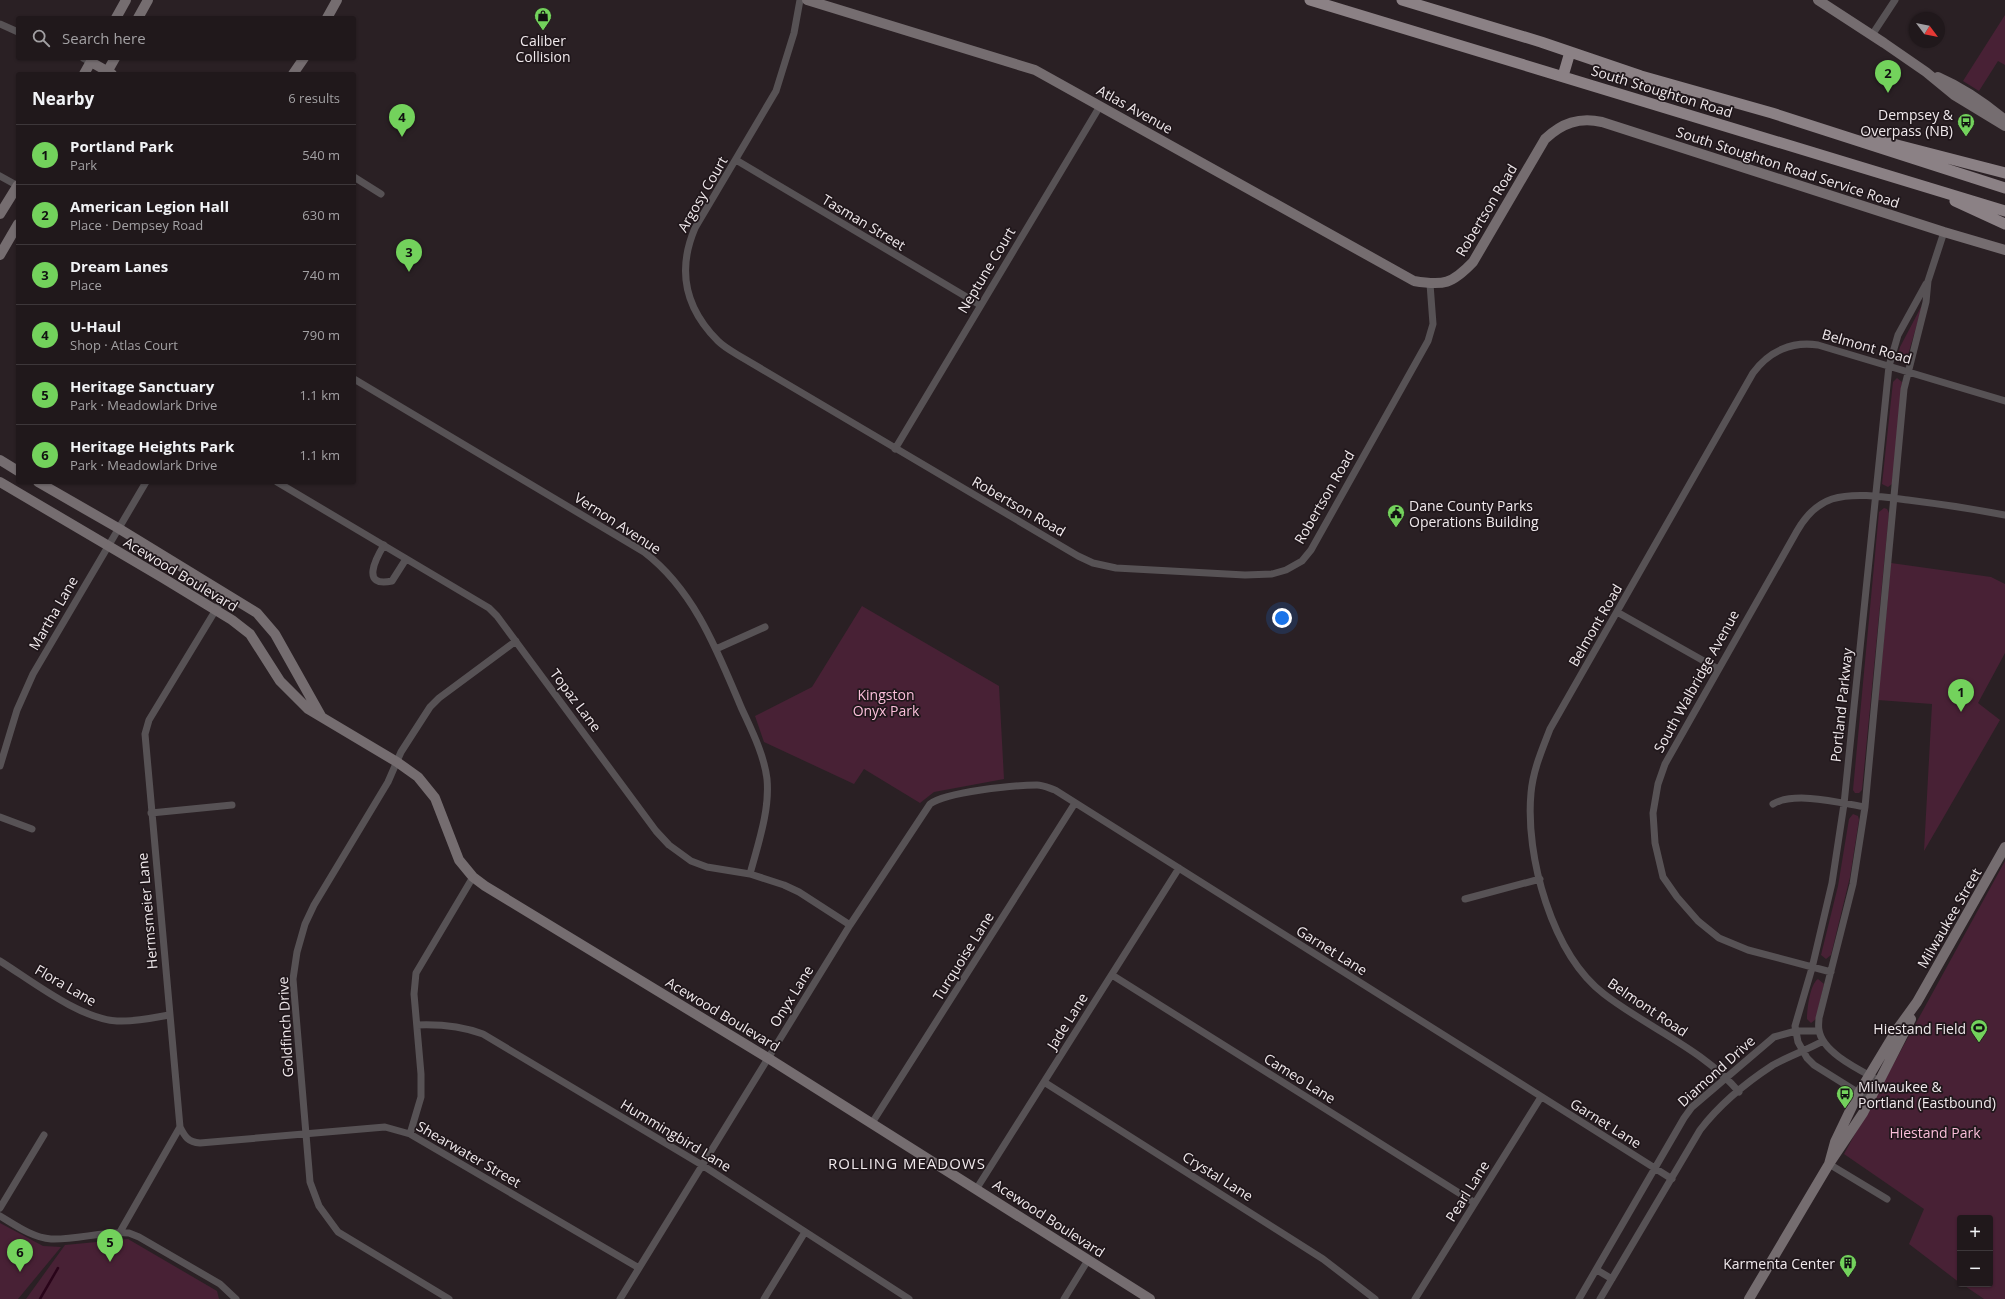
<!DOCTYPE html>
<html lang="en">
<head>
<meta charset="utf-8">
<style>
  :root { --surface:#20181b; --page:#2d2528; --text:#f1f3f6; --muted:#a2a0a3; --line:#3d373a; --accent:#73d25c }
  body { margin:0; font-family:"Open Sans",sans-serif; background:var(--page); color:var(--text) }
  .controls { position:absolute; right:12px; bottom:12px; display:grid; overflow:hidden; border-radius:4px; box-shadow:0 1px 3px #0004 }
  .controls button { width:36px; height:36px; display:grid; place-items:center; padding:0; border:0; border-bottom:1px solid var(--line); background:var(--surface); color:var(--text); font:20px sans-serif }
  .compass { position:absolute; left:1909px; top:12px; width:36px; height:36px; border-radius:50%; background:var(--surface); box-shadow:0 1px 3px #0004; rotate:122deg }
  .you { position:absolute; left:1282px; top:618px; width:14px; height:14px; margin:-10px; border:3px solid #fff; border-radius:50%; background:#1a73e8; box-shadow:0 0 0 6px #1a73e833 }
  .badge { display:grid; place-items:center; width:26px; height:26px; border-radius:50%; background:var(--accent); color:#111; font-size:13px; font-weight:700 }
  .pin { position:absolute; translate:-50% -33px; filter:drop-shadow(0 1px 2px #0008) }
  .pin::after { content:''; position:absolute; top:21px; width:14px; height:12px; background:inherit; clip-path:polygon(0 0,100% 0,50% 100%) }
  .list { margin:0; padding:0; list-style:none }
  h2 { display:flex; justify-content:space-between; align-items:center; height:52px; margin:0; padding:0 16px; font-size:17px }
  h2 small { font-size:13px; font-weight:400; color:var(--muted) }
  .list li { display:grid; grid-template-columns:26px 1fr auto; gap:12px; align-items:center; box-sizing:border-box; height:60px; padding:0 16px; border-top:1px solid var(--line) }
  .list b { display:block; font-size:15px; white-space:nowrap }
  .list p { margin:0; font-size:13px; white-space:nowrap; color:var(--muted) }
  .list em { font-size:13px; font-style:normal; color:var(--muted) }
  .icon { flex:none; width:22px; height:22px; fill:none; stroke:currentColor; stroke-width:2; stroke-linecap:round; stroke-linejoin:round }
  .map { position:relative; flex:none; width:2005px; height:1299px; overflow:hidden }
  .search { position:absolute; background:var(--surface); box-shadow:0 1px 3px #0004; left:16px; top:16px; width:340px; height:44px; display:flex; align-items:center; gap:10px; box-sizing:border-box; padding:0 14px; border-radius:4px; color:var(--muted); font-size:15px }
  .panel { position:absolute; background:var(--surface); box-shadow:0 1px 3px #0004; left:16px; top:72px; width:340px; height:412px; border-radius:4px }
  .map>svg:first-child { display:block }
  .green { fill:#482135 }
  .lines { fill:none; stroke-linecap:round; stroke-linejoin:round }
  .stream { stroke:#290419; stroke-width:2.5 }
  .street { stroke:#575255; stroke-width:7 }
  .secondary { stroke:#756d70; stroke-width:10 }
  .primary { stroke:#8b8185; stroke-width:11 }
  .labels { text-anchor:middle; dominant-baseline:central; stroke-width:3.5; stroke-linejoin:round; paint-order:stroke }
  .poi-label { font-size:14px; fill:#f0e9ec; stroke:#20171b; text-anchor:end }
  .street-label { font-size:14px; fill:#f0e9ec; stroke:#20171b }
  .park-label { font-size:14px; fill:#fbbfda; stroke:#20171b }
  .neighbourhood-label { font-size:15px; letter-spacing:1px; fill:#f0e9ec; stroke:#20171b }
</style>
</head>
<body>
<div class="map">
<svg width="2005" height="1299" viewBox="0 0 2005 1299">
  <rect width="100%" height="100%" fill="#2a2024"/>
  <path class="green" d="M 2005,15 L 2005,65 L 1998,61 L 1979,91 L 1963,81 Z
    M 1921,307 L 1922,307 L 1908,355 L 1904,357 L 1901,357 L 1898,354 L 1900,347 Z
    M 1897,378 L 1902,382 L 1892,484 L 1888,487 L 1882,484 L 1893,382 Z
    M 1884,508 L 1887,509 L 1889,513 L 1862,790 L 1859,793 L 1855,793 L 1853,790 L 1879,512 Z
    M 1891,563 L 1991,577 L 2005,584 L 2005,653 L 1978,703 L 2000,720 L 1924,851 L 1932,704 L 1878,700 Z
    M 862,606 L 999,686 L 1004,779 L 934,792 L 920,803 L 864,769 L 854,784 L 764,742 L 755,716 L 812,687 Z
    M 1853,814 L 1858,816 L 1859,820 L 1850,877 L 1831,955 L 1826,959 L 1821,955 L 1838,886 L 1849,819 Z
    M 2005,861 L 2005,1299 L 1984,1299 L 1962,1284 L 1990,1284 L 1990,1218 L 1960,1218 L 1960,1283 L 1909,1244 L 1924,1209 L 1844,1154 Z
    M 1818,979 L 1824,984 L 1816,1019 L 1811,1023 L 1807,1019 C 1807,1009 1810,984 1818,979 Z
    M 0,1223 L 43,1246 L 61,1247 L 18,1299 L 0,1299 Z
    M 128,1239 L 217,1291 L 219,1299 L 26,1299 L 65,1245 Z"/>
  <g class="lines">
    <path class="stream" d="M 40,1299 L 58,1268"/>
    <path class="street" d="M 800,0 L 794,33 L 776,91 L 695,228 C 677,270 685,308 718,341 C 725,348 735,353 743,358 L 1078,556 L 1093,563 L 1116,568 L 1245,575 L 1272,574 L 1286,570 L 1302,561 L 1311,550 L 1428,341 L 1433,324 L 1430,284
      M 0,24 L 18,32
      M 1872,35 L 1895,0
      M 83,58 L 91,62
      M 736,160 L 980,305
      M 0,176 L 18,186
      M 354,177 L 381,194
      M 354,379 L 644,552 C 694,590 717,650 741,707 C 751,729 764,754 767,779 C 770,810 758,844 750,874
      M 895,449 L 1100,106
      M 277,482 L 489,608 L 497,616 L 656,831 L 669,845 L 691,861 L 707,867 L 750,874 L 784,885 L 799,892 L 850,925
      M 384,545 C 376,558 360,588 392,581 L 406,559
      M 1617,612 L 1718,669
      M 716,649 L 765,627
      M 0,766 L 17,710 L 33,674 L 146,482
      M 1773,804 C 1795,791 1841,803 1865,807
      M 151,813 L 232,805
      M 0,817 L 32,829
      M 1465,899 L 1540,879
      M 0,961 C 32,981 80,1019 117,1021 C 134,1022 153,1018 169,1015
      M 1831,972 L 1748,950 L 1719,938 L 1698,921 L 1677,897 L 1663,877 L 1655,843 L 1653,813 L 1658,784 L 1665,764 L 1797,531 C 1805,517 1817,504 1832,499 C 1855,492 1885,497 1908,500 C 1941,504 1973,509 2005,515
      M 1112,975 L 1475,1203
      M 417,1025 C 441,1024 461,1026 483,1034 L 702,1165 L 909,1299
      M 1880,1081 C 1862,1071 1822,1053 1819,1030 C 1818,1026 1819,1021 1819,1018 L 1853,884 L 1865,807 L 1904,389 L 1926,302 L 1928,281 L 1944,232
      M 1044,1082 L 1323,1259 L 1375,1299
      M 1739,1092 C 1703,1049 1648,1028 1604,994 C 1552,954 1525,856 1531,793 C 1533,770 1542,750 1550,729 L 1753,373 C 1769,351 1792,341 1818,345 L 2005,401
      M 1870,1100 L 1814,1065 L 1807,1058 L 1798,1042 L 1795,1026 L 1812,968 L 1832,883 L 1844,804 L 1889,366 L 1898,335 L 1926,284
      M 872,1123 L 1075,803
      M 180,1127 C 185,1137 188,1142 200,1143 L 385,1127 L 410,1134 L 639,1268
      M 410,1134 L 421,1097 L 421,1074 L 414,994 L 416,973 L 473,877
      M 1829,1164 L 1887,1199
      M 977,1188 L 1179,868
      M 0,1208 L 44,1135
      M 0,1216 C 15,1225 33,1238 51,1239 C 77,1240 103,1231 129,1233 L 139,1237 L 220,1284 L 236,1299
      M 120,1232 L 180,1127 L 145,734 L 149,720 L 226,593
      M 1597,1270 L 1612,1279
      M 449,1299 L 338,1232 L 319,1206 L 310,1182 L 293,979 L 297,952 L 305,924 L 314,905 L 388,782 L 401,752 L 430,707 L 439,698 L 516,641
      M 620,1299 L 850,925 L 930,804 C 946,792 1014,785 1037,785 C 1043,785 1049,788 1055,790 L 1672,1179
      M 764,1299 L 805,1232
      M 1064,1299 L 1088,1260
      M 1415,1299 L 1541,1097
      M 1579,1299 L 1684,1118 L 1692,1107 L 1774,1037 L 1796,1031 L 1819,1031
      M 1600,1299 L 1700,1130 C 1719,1105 1747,1082 1773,1065 C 1789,1056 1807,1050 1823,1041"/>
    <path class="secondary" d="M 807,0 L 1035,70 L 1414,281 C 1444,286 1452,284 1473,262 L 1545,139 C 1562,123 1579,117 1602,122 L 1944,232 L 2005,250
      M 1818,0 L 1884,43 L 1926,72 L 1954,95 L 2005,126
      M 116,18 L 126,0
      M 138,18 L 148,0
      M 327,18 L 337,0
      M 91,62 L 112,74
      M 84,74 L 93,58
      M 106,74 L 115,58
      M 293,74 L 304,58
      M 1938,77 C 1961,87 1986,104 2005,120
      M 0,214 L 18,185
      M 0,255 L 18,224
      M 0,460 L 18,471
      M 0,482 L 163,578 L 232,620 L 250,634 L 280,681 L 308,709 L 397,762 L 418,777 L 435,798 L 459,860 L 473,877 L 485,886 L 768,1058 L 1150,1299
      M 38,482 L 118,528 L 257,613 L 275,634 L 321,716
      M 1829,1164 L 1835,1142 L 1858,1094 L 1896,1031 L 1917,1002 L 2005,847
      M 1749,1299 L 1829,1164 L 1863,1113 L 1911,1019"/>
    <path class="primary" d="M 1310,0 L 2005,211
      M 1402,0 L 1541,42 L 1641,76 L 1772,113 L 2005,188
      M 1563,76 L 1570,52
      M 1866,137 L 2005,173
      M 1955,201 L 2005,224"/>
  </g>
  <defs>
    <symbol id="shop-pin" viewBox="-11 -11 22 30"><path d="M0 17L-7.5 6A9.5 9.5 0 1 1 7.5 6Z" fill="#73d25c" stroke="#20171b"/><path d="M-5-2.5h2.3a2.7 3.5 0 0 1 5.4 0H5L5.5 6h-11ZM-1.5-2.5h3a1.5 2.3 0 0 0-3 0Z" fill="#111"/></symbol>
    <symbol id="bus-pin" viewBox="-11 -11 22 30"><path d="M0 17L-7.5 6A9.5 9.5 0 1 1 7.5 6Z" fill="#73d25c" stroke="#20171b"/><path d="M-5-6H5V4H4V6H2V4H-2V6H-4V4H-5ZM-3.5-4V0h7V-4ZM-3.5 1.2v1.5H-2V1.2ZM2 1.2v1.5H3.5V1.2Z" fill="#111"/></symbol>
    <symbol id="civic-pin" viewBox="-11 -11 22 30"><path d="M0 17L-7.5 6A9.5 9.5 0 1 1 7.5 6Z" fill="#73d25c" stroke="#20171b"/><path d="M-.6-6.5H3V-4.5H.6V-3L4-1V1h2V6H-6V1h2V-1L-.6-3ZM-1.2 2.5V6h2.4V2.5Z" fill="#111"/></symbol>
    <symbol id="stadium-pin" viewBox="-11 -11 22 30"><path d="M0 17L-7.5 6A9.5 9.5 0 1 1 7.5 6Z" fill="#73d25c" stroke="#20171b"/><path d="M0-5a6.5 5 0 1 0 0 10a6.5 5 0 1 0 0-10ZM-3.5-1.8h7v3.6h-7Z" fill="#111"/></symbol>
    <symbol id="building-pin" viewBox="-11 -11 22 30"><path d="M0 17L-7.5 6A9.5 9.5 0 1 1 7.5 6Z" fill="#73d25c" stroke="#20171b"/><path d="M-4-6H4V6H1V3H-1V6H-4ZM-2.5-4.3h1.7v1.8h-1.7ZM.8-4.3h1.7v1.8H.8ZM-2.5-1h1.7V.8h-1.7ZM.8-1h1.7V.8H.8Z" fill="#111"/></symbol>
  </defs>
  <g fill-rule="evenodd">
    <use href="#shop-pin" x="533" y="6" width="20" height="27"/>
    <use href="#bus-pin" x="1956" y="112" width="20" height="27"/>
    <use href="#civic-pin" x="1386" y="503" width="20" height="27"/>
    <use href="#stadium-pin" x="1969" y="1018" width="20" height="27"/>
    <use href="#bus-pin" x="1835" y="1084" width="20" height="27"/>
    <use href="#building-pin" x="1838" y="1253" width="20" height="27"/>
  </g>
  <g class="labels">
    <g class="poi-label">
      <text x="543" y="40" text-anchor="middle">Caliber<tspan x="543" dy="16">Collision</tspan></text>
      <text x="1953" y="114">Dempsey &amp;<tspan x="1953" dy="16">Overpass (NB)</tspan></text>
      <text x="1409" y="505" text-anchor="start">Dane County Parks<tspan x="1409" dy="16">Operations Building</tspan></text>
      <text x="1966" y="1028">Hiestand Field</text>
      <text x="1858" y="1086" text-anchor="start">Milwaukee &amp;<tspan x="1858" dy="16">Portland (Eastbound)</tspan></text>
      <text x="1835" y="1263">Karmenta Center</text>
    </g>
    <g class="street-label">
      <text transform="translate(1662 91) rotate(17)">South Stoughton Road</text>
      <text transform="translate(1135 109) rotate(29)">Atlas Avenue</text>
      <text transform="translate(1788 167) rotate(18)">South Stoughton Road Service Road</text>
      <text transform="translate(702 194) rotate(-60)">Argosy Court</text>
      <text transform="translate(1486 210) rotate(-59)">Robertson Road</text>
      <text transform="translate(864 222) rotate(31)">Tasman Street</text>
      <text transform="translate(986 270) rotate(-59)">Neptune Court</text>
      <text transform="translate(1867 346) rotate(16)">Belmont Road</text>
      <text transform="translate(1324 497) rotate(-60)">Robertson Road</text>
      <text transform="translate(1019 506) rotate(30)">Robertson Road</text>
      <text transform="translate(618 523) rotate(33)">Vernon Avenue</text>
      <text transform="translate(181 574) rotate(31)">Acewood Boulevard</text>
      <text transform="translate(53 613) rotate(-60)">Martha Lane</text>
      <text transform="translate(1595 625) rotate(-60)">Belmont Road</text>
      <text transform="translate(1696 681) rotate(-61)">South Walbridge Avenue</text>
      <text transform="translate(576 700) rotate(53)">Topaz Lane</text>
      <text transform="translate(1841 705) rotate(-84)">Portland Parkway</text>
      <text transform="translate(147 911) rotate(-95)">Hermsmeier Lane</text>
      <text transform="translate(1949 918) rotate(-60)">Milwaukee Street</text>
      <text transform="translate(1332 950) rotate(32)">Garnet Lane</text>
      <text transform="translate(963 956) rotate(-58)">Turquoise Lane</text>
      <text transform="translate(66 985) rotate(30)">Flora Lane</text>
      <text transform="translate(791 996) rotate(-58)">Onyx Lane</text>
      <text transform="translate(1648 1007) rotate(34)">Belmont Road</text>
      <text transform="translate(723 1014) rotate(31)">Acewood Boulevard</text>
      <text transform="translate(1067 1021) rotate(-58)">Jade Lane</text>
      <text transform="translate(285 1027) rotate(-93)">Goldfinch Drive</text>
      <text transform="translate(1716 1071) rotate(-42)">Diamond Drive</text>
      <text transform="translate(1300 1078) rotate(32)">Cameo Lane</text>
      <text transform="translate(1606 1123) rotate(32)">Garnet Lane</text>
      <text transform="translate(676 1135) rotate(31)">Hummingbird Lane</text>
      <text transform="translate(469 1154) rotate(30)">Shearwater Street</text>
      <text transform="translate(1218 1176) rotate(32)">Crystal Lane</text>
      <text transform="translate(1467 1191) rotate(-58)">Pearl Lane</text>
      <text transform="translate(1049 1218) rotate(33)">Acewood Boulevard</text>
    </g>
    <g class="park-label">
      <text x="886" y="694">Kingston<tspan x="886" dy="16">Onyx Park</tspan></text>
      <text x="1935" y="1132">Hiestand Park</text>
    </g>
    <g class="neighbourhood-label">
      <text x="907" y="1163">ROLLING MEADOWS</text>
    </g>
  </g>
</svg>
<div class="controls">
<button>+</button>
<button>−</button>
</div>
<svg class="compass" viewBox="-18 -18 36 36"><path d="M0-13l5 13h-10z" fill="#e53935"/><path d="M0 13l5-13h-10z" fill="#a2a0a3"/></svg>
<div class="you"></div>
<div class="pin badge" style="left:1961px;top:712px">1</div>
<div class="pin badge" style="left:1888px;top:93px">2</div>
<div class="pin badge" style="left:409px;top:272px">3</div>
<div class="pin badge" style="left:402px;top:137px">4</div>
<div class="pin badge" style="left:110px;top:1262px">5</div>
<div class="pin badge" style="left:20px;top:1272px">6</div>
<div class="search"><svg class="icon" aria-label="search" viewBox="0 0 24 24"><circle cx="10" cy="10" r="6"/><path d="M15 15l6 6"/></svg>Search here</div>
<section class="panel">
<h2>Nearby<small>6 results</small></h2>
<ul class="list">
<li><span class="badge">1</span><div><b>Portland Park</b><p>Park</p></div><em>540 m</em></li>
<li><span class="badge">2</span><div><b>American Legion Hall</b><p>Place · Dempsey Road</p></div><em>630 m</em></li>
<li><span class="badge">3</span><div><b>Dream Lanes</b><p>Place</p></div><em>740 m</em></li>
<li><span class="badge">4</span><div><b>U-Haul</b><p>Shop · Atlas Court</p></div><em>790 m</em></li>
<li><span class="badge">5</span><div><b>Heritage Sanctuary</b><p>Park · Meadowlark Drive</p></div><em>1.1 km</em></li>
<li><span class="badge">6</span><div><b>Heritage Heights Park</b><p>Park · Meadowlark Drive</p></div><em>1.1 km</em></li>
</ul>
</section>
</div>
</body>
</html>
